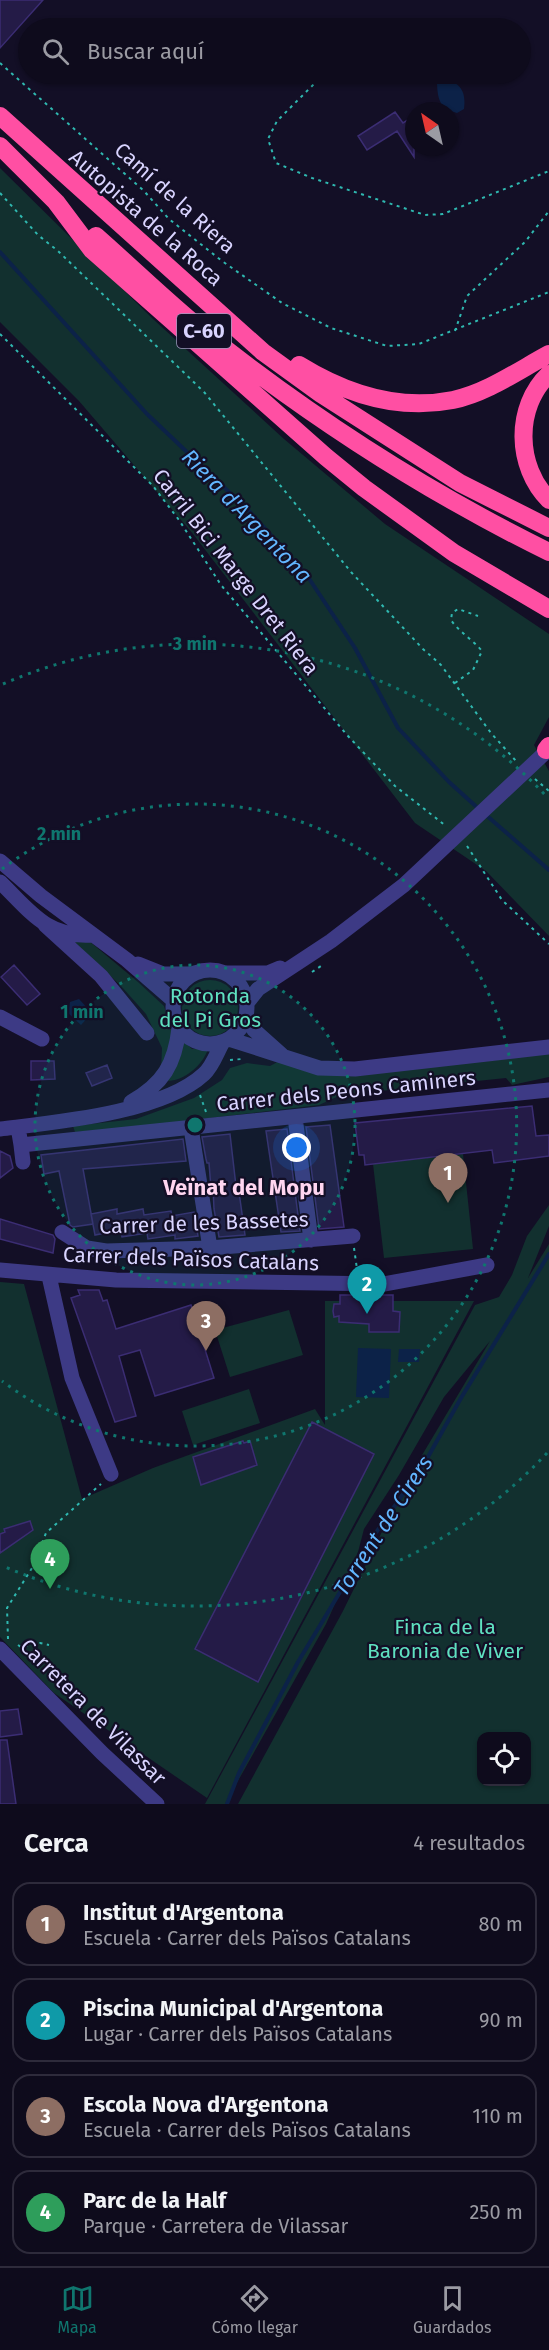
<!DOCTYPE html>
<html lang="es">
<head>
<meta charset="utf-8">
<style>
  :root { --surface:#0e0b1c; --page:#1c1929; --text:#f1f3f6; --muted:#9b9ba3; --line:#2e2b3b; --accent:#0f766e }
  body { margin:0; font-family:"Fira Sans",sans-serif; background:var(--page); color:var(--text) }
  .controls { position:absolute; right:18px; bottom:18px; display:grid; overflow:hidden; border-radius:12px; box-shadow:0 2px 4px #0004 }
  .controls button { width:54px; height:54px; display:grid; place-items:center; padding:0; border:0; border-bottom:2px solid var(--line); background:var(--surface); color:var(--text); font:30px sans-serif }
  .compass { position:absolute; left:405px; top:102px; width:54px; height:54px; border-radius:50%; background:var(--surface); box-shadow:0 2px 4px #0004; rotate:326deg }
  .you { position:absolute; left:297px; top:1148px; width:21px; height:21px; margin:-15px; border:4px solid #fff; border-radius:50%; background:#1a73e8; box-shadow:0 0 0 9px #1a73e833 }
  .badge { display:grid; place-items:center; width:39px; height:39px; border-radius:50%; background:var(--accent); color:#fff; font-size:20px; font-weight:700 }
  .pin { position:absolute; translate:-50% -50px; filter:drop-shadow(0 2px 3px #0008) }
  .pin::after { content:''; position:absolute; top:32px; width:21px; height:18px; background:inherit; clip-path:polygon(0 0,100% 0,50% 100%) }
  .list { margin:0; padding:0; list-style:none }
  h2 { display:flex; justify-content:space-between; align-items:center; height:78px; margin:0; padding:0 24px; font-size:26px }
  h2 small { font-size:20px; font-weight:400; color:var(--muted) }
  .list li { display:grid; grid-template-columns:39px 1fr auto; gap:18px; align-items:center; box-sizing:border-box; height:84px; margin:0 12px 12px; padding:0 12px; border:2px solid var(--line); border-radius:18px }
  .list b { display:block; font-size:22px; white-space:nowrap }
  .list p { margin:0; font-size:20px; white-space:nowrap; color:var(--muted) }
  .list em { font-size:20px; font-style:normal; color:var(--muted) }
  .icon { flex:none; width:33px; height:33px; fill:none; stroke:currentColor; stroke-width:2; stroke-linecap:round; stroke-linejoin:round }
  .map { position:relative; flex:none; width:549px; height:1804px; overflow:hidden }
  .search { position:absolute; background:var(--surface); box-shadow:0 2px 4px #0004; left:18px; right:18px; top:18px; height:66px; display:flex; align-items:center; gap:15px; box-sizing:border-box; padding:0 21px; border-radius:33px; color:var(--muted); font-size:22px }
  .sheet { height:462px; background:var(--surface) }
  nav { display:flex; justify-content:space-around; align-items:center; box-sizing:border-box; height:84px; border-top:2px solid var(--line); background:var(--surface); font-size:16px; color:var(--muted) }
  nav a { display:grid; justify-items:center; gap:3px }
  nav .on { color:var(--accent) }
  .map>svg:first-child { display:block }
  .green { fill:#12302f; fill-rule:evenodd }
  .water { fill:#0c2248 }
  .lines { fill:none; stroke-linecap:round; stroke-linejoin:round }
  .stream { stroke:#0c2248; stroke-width:4 }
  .building { fill:#241b47; stroke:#3b2d73; stroke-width:1.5 }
  .path { stroke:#2fb8b0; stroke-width:2; stroke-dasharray:3 4.5; stroke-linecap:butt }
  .minor { stroke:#3d3a85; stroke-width:15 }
  .highway { stroke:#ff4fa3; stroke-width:18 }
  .ring { fill:none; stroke:#0f766e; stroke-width:3; stroke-dasharray:3 6 }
  .labels { text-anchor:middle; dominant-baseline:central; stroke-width:4.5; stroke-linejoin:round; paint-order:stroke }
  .shield { fill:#130f26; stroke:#9e99be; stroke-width:1.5 }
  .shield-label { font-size:20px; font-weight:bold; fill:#d9d4ff }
  .street-label { font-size:21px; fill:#d9d4ff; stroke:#130f26 }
  .park-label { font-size:21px; fill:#5fe0c0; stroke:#130f26 }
  .water-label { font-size:22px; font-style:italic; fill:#62b6ff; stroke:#130f26 }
  .neighbourhood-label { font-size:22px; font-weight:bold; fill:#ffd6f0; stroke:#130f26 }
  .centre { fill:#0f766e; stroke:#130f26; stroke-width:3 }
  .ring-label { font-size:18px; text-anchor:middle; font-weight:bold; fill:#0f766e; stroke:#130f26; stroke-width:4.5; stroke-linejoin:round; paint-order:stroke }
</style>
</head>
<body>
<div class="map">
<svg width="549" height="1804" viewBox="0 0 549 1804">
  <rect width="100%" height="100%" fill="#130f26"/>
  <path class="green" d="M 0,168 L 153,319 L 284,439 L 385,524 L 549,634 L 549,717 L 534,745 L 549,771 L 549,936 L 486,871 L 415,823 L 193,534 L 79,401 L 0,322 Z
    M 71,939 L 88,940 L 138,982 L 164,1006 L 169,1023 L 174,1029 L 173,1048 L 161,1071 L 162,1048 L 146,1014 L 121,986 Z
    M182 1008a28 28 0 1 1 56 0a28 28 0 1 1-56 0Z
    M 182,1039 L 192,1049 L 208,1049 C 203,1065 184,1082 165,1081 Z
    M 549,1053 L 549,1077 L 512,1085 L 506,1078 L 341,1095 L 319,1105 L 133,1127 L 75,1132 L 73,1126 L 136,1119 L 194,1098 L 222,1080 L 230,1068 L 247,1063 L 270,1066 L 285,1058 L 320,1072 Z
    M 463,1154 L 473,1249 L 384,1258 L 373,1164 Z
    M 549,1205 L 549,1226 L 528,1278 L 549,1244 L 549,1804 L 238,1804 L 343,1611 L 409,1477 L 490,1341 L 444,1397 L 399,1475 L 364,1529 L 358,1552 L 326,1624 L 225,1804 L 205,1804 L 475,1305 L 499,1297 L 512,1275 L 527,1236 ZM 482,1736 L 526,1736 L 526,1782 L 482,1782 Z
    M 0,1282 L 24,1284 L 82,1499 L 153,1468 L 315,1409 L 325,1425 L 325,1301 L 340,1301 L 340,1295 L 393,1301 L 474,1301 L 207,1798 L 54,1693 L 0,1637 Z
    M 289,1310 L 303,1355 L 230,1377 L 215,1330 Z
    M 249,1389 L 260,1423 L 193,1445 L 182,1411 Z"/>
  <path class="water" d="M 446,79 C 462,84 466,93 464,109 L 457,113 C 440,108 438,101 437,84 Z
    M 79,999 L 92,1013 L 81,1025 L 68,1013 L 70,1002 Z
    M 358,1348 L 391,1349 L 389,1398 L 356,1397 Z
    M 399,1349 L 420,1349 L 419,1362 L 398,1362 Z"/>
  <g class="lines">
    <path class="stream" d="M 0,252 L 147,414 L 251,513 L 308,577 L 355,648 L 398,728 L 449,782 L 480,810
      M 486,815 L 549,870
      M 227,1804 L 239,1773 L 298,1662 L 375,1534 L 424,1464 L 461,1398 L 549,1254"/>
  </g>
  <path class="building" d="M 0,0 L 43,0 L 0,48 Z
    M 395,112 L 403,123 L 414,116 L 414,157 L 397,131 L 367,150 L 358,136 Z
    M 14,965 L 40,994 L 27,1005 L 1,977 Z
    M 31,1061 L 54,1061 L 55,1079 L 31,1080 Z
    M 107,1065 L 112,1078 L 92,1086 L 86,1073 Z
    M 532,1106 L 536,1136 L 549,1135 L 549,1156 L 494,1163 L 492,1150 L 365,1165 L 364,1155 L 359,1155 L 355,1123 Z
    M 330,1125 L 344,1227 L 319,1229 L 306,1127 Z
    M 287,1129 L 300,1231 L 281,1232 L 266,1131 Z
    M 230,1134 L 236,1186 L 238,1185 L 245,1235 L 219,1237 L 214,1209 L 213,1188 L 211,1188 L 209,1163 L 207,1163 L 206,1159 L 202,1137 Z
    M 183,1139 L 186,1161 L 83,1169 L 93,1224 L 73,1227 L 70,1225 L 59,1171 L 44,1174 L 41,1155 Z
    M 0,1151 L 10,1156 L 13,1168 L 0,1178 Z
    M 117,1209 L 117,1214 L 143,1209 L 144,1215 L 171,1211 L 172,1216 L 194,1212 L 198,1236 L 175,1239 L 175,1235 L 148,1239 L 147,1233 L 122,1237 L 120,1230 L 95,1235 L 91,1214 Z
    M 0,1219 L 53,1235 L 55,1239 L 53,1253 L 0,1239 Z
    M 78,1290 L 99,1290 L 103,1301 L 107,1300 L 116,1329 L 191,1305 L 214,1378 L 155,1396 L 140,1350 L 119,1356 L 136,1416 L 115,1422 L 71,1298 L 80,1295 Z
    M 340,1295 L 393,1295 L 393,1311 L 400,1312 L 399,1332 L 369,1332 L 369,1324 L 339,1322 L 339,1316 L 334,1317 L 333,1311 L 334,1304 L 340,1304 Z
    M 312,1422 L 374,1454 L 258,1682 L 195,1649 Z
    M 243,1441 L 244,1443 L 250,1441 L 257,1465 L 201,1485 L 193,1457 Z
    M 30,1521 L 33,1530 L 0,1553 L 0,1534 L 5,1532 L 4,1529 Z
    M 18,1709 L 22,1734 L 0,1737 L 0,1711 Z
    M 0,1740 L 7,1740 L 16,1804 L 0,1804 Z"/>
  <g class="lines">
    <path class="path" d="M 0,63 L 144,191 L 169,219 L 222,261 L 282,303 L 331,328 L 387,346 L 419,344 L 549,292
      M 324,74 L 277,121 L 268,139 L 276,163 L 312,178 L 425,215 L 443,214 L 549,171
      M 0,193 L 38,235 L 58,251 L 204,392 L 351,572 L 423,649 L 441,665 L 491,733 L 516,761
      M 455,331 L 467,296 L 525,242 L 549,211
      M 0,334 L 153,486 L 179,520 L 221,585 L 347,735 L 395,786 L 446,826
      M 455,683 L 473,670 L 482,651 C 472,639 459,632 451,620 L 452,613 L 458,609 L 478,616
      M 535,779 L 549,791
      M 467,846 L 502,900 L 549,944
      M 312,972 L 324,964
      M 230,1060 L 242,1059
      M 200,1095 L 206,1112
      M 354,1248 L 357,1269
      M 8,1639 L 7,1608 L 32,1568 L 46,1533 L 101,1484
      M 18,1645 L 21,1647 L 40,1643 L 49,1645"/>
    <path class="minor" d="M 0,861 L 41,896 L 127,960 L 173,1000
      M 0,882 C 30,911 47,938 92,935
      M 45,925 L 101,976 L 147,1033
      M 138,964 L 163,974 L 191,974
      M173 1007a37 37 0 1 1 74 0a37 37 0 1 1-74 0Z
      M 227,973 L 268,973 L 280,968
      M 247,1003 L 258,989 L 331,941 L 404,885 L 549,749
      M 246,1016 L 254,1030 L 282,1055
      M 0,1017 L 42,1039
      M 229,1039 L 319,1068 L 355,1069 L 549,1047
      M 131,1102 C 163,1084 175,1064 179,1028
      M 295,1117 L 311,1240
      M 18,1127 L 21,1145 L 549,1090
      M 191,1128 L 210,1248
      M 0,1129 C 57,1122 162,1113 204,1074 C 213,1066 217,1052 223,1042
      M 21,1145 L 23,1162
      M 62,1232 L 87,1248 L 106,1251 L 210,1248 L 353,1236
      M 0,1270 L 116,1280 L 384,1284 L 487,1265
      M 49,1276 L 72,1378 L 111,1474
      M 0,1649 L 102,1753 L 157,1804"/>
    <path class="highway" d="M 0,116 L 263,352 L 321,394 L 460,483 L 549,528
      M 0,146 L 56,202 L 92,250 L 326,457 L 364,488 L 454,553 L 549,609
      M 96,236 C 137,272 176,311 219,344 C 323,425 431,494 549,552
      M 299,365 C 346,394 398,411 453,400 C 487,393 519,370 549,354
      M 549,374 C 514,407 516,467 549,500
      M 546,750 L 549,746"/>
  </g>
  <circle cx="195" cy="1125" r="160" fill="#0f766e" fill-opacity=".12"/>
  <g class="ring">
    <circle cx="195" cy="1125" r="160"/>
    <path d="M2 869A321 321 0 1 1 2 1381"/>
    <path d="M547 1453A481 481 0 0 1 3 1566M3 684A481 481 0 0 1 547 797"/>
  </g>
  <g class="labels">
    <rect class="shield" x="177" y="314" width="54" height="34" rx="4.5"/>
    <g class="shield-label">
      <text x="204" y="331">C-60</text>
    </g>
    <g class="street-label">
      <text transform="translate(175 198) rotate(42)">Camí de la Riera</text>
      <text transform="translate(146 218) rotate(41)">Autopista de la Roca</text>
      <text transform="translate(236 572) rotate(52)">Carril Bici Marge Dret Riera</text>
      <text transform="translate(346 1091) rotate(-6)">Carrer dels Peons Caminers</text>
      <text transform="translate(204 1223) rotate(-2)">Carrer de les Bassetes</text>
      <text transform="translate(191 1259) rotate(2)">Carrer dels Països Catalans</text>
      <text transform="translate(93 1712) rotate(45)">Carretera de Vilassar</text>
    </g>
    <g class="park-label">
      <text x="210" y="996">Rotonda<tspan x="210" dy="24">del Pi Gros</tspan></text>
      <text x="445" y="1627">Finca de la<tspan x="445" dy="24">Baronia de Viver</tspan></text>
    </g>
    <g class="water-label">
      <text transform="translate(247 516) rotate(46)">Riera d'Argentona</text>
      <text transform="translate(383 1526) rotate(-57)">Torrent de Cirers</text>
    </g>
    <g class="neighbourhood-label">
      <text x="244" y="1187">Veïnat del Mopu</text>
    </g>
  </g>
  <circle cx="195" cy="1125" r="9" class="centre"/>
  <g class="ring-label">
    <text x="195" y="650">3 min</text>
    <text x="59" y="840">2 min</text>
    <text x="82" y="1018">1 min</text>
  </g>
</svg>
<div class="controls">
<button><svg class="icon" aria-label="locate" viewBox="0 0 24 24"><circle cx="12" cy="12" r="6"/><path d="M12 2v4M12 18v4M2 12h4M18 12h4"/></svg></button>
</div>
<svg class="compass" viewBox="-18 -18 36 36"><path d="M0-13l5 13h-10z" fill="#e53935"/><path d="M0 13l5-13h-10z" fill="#9b9ba3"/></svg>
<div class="you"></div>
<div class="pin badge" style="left:448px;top:1203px;background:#8d6e63">1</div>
<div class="pin badge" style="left:367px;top:1314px;background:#0f9aa8">2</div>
<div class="pin badge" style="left:206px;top:1351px;background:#8d6e63">3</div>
<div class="pin badge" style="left:50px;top:1589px;background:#2e9e5b">4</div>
<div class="search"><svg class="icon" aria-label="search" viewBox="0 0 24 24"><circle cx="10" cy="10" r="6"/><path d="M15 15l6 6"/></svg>Buscar aquí</div>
</div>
<section class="sheet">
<h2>Cerca<small>4 resultados</small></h2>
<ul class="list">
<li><span class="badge" style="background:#8d6e63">1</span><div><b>Institut d'Argentona</b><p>Escuela · Carrer dels Països Catalans</p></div><em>80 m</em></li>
<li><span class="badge" style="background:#0f9aa8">2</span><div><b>Piscina Municipal d'Argentona</b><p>Lugar · Carrer dels Països Catalans</p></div><em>90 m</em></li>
<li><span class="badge" style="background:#8d6e63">3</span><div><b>Escola Nova d'Argentona</b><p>Escuela · Carrer dels Països Catalans</p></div><em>110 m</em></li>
<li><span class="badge" style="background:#2e9e5b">4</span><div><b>Parc de la Half</b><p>Parque · Carretera de Vilassar</p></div><em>250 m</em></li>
</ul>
</section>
<nav>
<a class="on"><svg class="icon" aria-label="map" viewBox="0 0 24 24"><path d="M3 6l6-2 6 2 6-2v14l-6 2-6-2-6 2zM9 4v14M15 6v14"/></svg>Mapa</a>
<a><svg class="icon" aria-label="directions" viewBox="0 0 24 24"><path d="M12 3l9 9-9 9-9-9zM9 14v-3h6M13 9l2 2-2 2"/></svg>Cómo llegar</a>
<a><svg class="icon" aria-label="saved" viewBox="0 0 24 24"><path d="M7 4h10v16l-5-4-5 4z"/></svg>Guardados</a>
</nav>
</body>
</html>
